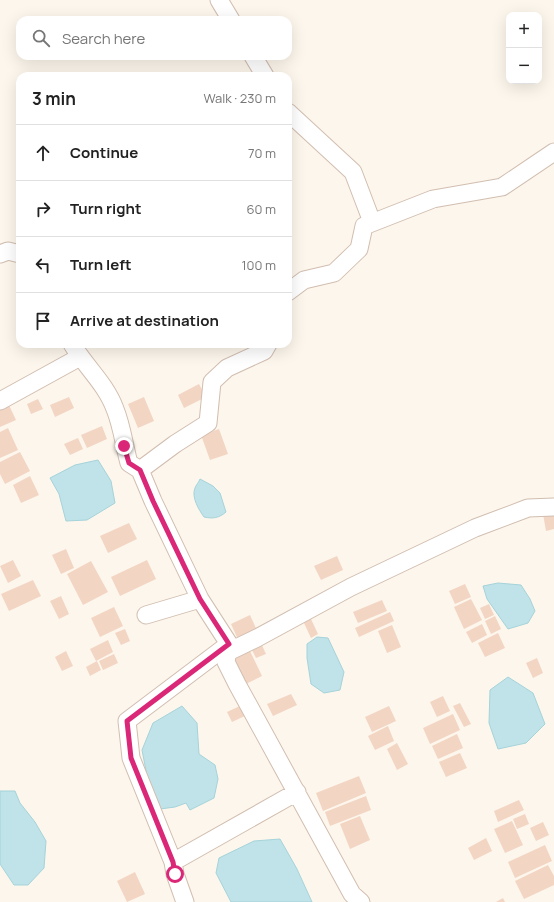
<!DOCTYPE html>
<html lang="en">
<head>
<meta charset="utf-8">
<style>
  :root { --surface:#fff; --page:#f6f6f6; --text:#222; --muted:#767676; --line:#e0e0e0 }
  body { margin:0; font-family:Manrope,sans-serif; background:var(--page); color:var(--text) }
  .controls { position:absolute; right:12px; top:12px; display:grid; overflow:hidden; border-radius:8px; box-shadow:0 4px 16px #0002 }
  .controls button { width:36px; height:36px; display:grid; place-items:center; padding:0; border:0; border-bottom:1px solid var(--line); background:var(--surface); color:var(--text); font:20px sans-serif }
  .stop { position:absolute; width:12px; height:12px; margin:-9px; border:3px solid #db2777; border-radius:50%; background:#fff }
  .stop.end { background:#db2777; border-color:#fff; box-shadow:0 1px 4px #0008 }
  .list { margin:0; padding:0; list-style:none }
  h2 { display:flex; justify-content:space-between; align-items:center; height:52px; margin:0; padding:0 16px; font-size:17px }
  h2 small { font-size:13px; font-weight:400; color:var(--muted) }
  .list li { display:grid; grid-template-columns:26px 1fr auto; gap:12px; align-items:center; box-sizing:border-box; height:56px; padding:0 16px; border-top:1px solid var(--line) }
  .list b { display:block; font-size:15px; white-space:nowrap }
  .list em { font-size:13px; font-style:normal; color:var(--muted) }
  .icon { flex:none; width:22px; height:22px; fill:none; stroke:currentColor; stroke-width:2; stroke-linecap:round; stroke-linejoin:round }
  .map { position:relative; flex:none; width:554px; height:902px; overflow:hidden }
  .search { position:absolute; background:var(--surface); box-shadow:0 4px 16px #0002; left:16px; top:16px; width:276px; height:44px; display:flex; align-items:center; gap:10px; box-sizing:border-box; padding:0 14px; border-radius:12px; color:var(--muted); font-size:15px }
  .panel { position:absolute; background:var(--surface); box-shadow:0 4px 16px #0002; left:16px; top:72px; width:276px; height:276px; border-radius:12px }
  .map>svg:first-child { display:block }
  .water { fill:#bfe3e8; stroke:#a5d3da }
  .building { fill:#f3d5c3 }
  .lines { fill:none; stroke-linecap:round; stroke-linejoin:round }
  .minor-casing { stroke:#d1beb0; stroke-width:19 }
  .minor { stroke:#fff; stroke-width:17 }
  .route { stroke:#db2777; stroke-width:5 }
</style>
</head>
<body>
<div class="map">
<svg width="554" height="902" viewBox="0 0 554 902">
  <rect width="100%" height="100%" fill="#fdf6ec"/>
  <path class="water" d="M 98,460 L 111,481 L 115,503 L 87,520 L 66,521 L 59,494 L 50,478 L 75,465 Z
    M 200,479 L 213,486 L 220,493 L 226,512 C 219,518 213,519 204,517 C 199,510 191,497 195,488 C 196,485 199,482 200,479 Z
    M 498,583 L 521,585 L 530,599 L 535,611 L 528,623 L 508,629 L 487,599 L 483,586 Z
    M 317,637 L 328,638 L 344,672 L 340,690 L 324,693 L 311,684 L 307,658 L 307,644 Z
    M 508,677 L 533,693 L 545,724 L 526,743 L 498,749 L 489,723 L 490,690 Z
    M 182,706 L 197,723 L 199,754 L 215,765 L 218,779 L 214,798 L 190,810 L 186,803 L 175,807 L 160,809 L 149,786 L 142,750 L 153,723 Z
    M 0,791 L 15,791 L 20,803 L 35,822 L 46,841 L 44,868 L 28,885 L 14,885 L 0,864 Z
    M 280,839 L 297,869 L 312,902 L 231,902 L 216,873 L 219,858 L 254,841 Z"/>
  <path class="building" d="M 199,384 L 206,397 L 184,408 L 178,395 Z
    M 69,397 L 74,408 L 55,417 L 50,405 Z
    M 144,397 L 154,421 L 138,428 L 128,404 Z
    M 38,399 L 43,409 L 31,414 L 27,404 Z
    M 8,403 L 16,420 L 0,427 L 0,406 Z
    M 102,426 L 107,439 L 87,448 L 81,435 Z
    M 8,428 L 18,450 L 0,458 L 0,432 Z
    M 219,429 L 228,454 L 210,460 L 201,435 Z
    M 78,438 L 83,449 L 70,455 L 64,444 Z
    M 20,452 L 30,471 L 5,484 L 0,474 L 0,462 Z
    M 30,476 L 39,495 L 21,503 L 13,485 Z
    M 554,512 L 554,529 L 546,531 L 543,514 Z
    M 129,523 L 137,539 L 108,553 L 100,536 Z
    M 66,549 L 74,568 L 61,574 L 52,555 Z
    M 337,556 L 343,570 L 321,580 L 314,566 Z
    M 13,560 L 21,576 L 8,583 L 0,566 Z
    M 147,560 L 156,579 L 120,596 L 111,577 Z
    M 91,561 L 108,592 L 83,605 L 67,574 Z
    M 33,580 L 41,596 L 9,611 L 1,594 Z
    M 465,584 L 471,597 L 455,604 L 449,591 Z
    M 61,596 L 69,614 L 59,619 L 50,601 Z
    M 471,599 L 482,620 L 464,629 L 454,607 Z
    M 382,600 L 387,611 L 358,623 L 353,612 Z
    M 489,604 L 494,615 L 485,619 L 480,608 Z
    M 114,607 L 123,626 L 100,637 L 91,618 Z
    M 390,612 L 394,621 L 359,637 L 355,628 Z
    M 250,615 L 259,635 L 240,644 L 231,624 Z
    M 495,616 L 501,629 L 491,634 L 485,621 Z
    M 311,619 L 318,634 L 311,638 L 304,623 Z
    M 482,624 L 487,635 L 472,643 L 466,632 Z
    M 392,625 L 401,647 L 387,653 L 378,631 Z
    M 125,629 L 130,641 L 121,645 L 115,633 Z
    M 498,633 L 505,648 L 485,657 L 478,643 Z
    M 108,640 L 113,652 L 96,661 L 90,649 Z
    M 260,641 L 266,654 L 256,658 L 250,646 Z
    M 66,651 L 73,666 L 62,671 L 55,657 Z
    M 250,651 L 262,676 L 242,686 L 230,661 Z
    M 114,654 L 118,663 L 103,670 L 99,661 Z
    M 537,658 L 543,673 L 533,678 L 526,663 Z
    M 97,661 L 101,670 L 90,676 L 86,667 Z
    M 291,694 L 297,705 L 273,716 L 267,704 Z
    M 443,696 L 450,711 L 437,717 L 430,702 Z
    M 460,703 L 471,724 L 464,727 L 453,706 Z
    M 244,704 L 249,714 L 232,722 L 227,712 Z
    M 389,706 L 396,721 L 372,732 L 365,717 Z
    M 453,714 L 460,730 L 430,744 L 423,728 Z
    M 388,726 L 394,741 L 375,750 L 368,736 Z
    M 457,734 L 463,748 L 438,759 L 432,746 Z
    M 397,743 L 408,764 L 397,770 L 387,749 Z
    M 460,753 L 467,768 L 446,777 L 439,762 Z
    M 359,776 L 366,793 L 323,811 L 316,793 Z
    M 366,796 L 371,810 L 330,826 L 325,812 Z
    M 519,800 L 524,810 L 498,822 L 494,811 Z
    M 525,814 L 529,824 L 517,829 L 513,819 Z
    M 360,816 L 370,840 L 350,849 L 340,824 Z
    M 512,821 L 523,845 L 505,853 L 494,829 Z
    M 543,822 L 549,835 L 536,841 L 530,828 Z
    M 486,838 L 492,851 L 474,860 L 468,848 Z
    M 545,845 L 552,861 L 515,878 L 508,862 Z
    M 548,865 L 554,876 L 554,885 L 524,899 L 515,881 Z
    M 135,872 L 145,894 L 127,902 L 117,881 Z
    M 503,898 L 505,902 L 496,902 Z"/>
  <g class="lines">
    <defs>
      <path id="minor" d="M 219,0 L 231,20
        M 253,56 L 265,76
        M 288,112 L 353,172 L 372,222
        M 0,254 L 8,251 L 20,254
        M 288,292 L 304,280 L 334,273 L 359,249 L 364,226 L 433,199 L 502,187 L 554,152
        M 72,344 C 85,366 106,384 115,409 C 122,426 124,445 129,463 L 140,470 L 153,501 L 200,599 L 229,644 L 226,662 L 237,684 L 352,894 L 361,902
        M 0,401 L 80,357
        M 140,470 L 175,444 L 208,423 L 212,382 L 227,368 L 264,351 L 268,344
        M 146,615 L 200,599
        M 228,652 L 257,638 L 351,587 L 475,528 L 528,508 L 554,507
        M 173,862 L 297,792
        M 185,902 L 175,874 L 173,862 L 131,758 L 127,721 L 229,644"/>
    </defs>
    <use href="#minor" class="minor-casing"/>
    <use href="#minor" class="minor"/>
  </g>
  <g class="lines">
    <path class="route" d="M 124,446 L 129,463 L 140,470 L 153,501 L 200,599 L 229,644 L 127,721 L 131,758 L 173,862 L 175,874"/>
  </g>
</svg>
<div class="controls">
<button>+</button>
<button>−</button>
</div>
<div class="stop" style="left:175px;top:874px"></div>
<div class="stop end" style="left:124px;top:446px"></div>
<div class="search"><svg class="icon" aria-label="search" viewBox="0 0 24 24"><circle cx="10" cy="10" r="6"/><path d="M15 15l6 6"/></svg>Search here</div>
<section class="panel">
<h2>3 min<small>Walk · 230 m</small></h2>
<ul class="list">
<li><svg class="icon" aria-label="ahead" viewBox="0 0 24 24"><path d="M12 20V5M6 11l6-6 6 6"/></svg><div><b>Continue</b></div><em>70 m</em></li>
<li><svg class="icon" aria-label="right" viewBox="0 0 24 24"><path d="M7 20v-9h11M14 6l5 5-5 5"/></svg><div><b>Turn right</b></div><em>60 m</em></li>
<li><svg class="icon" aria-label="left" viewBox="0 0 24 24"><path d="M17 20v-9H6M10 6l-5 5 5 5"/></svg><div><b>Turn left</b></div><em>100 m</em></li>
<li><svg class="icon" aria-label="arrive" viewBox="0 0 24 24"><path d="M6 21V4h12l-3 4 3 4H6"/></svg><div><b>Arrive at destination</b></div></li>
</ul>
</section>
</div>
</body>
</html>
